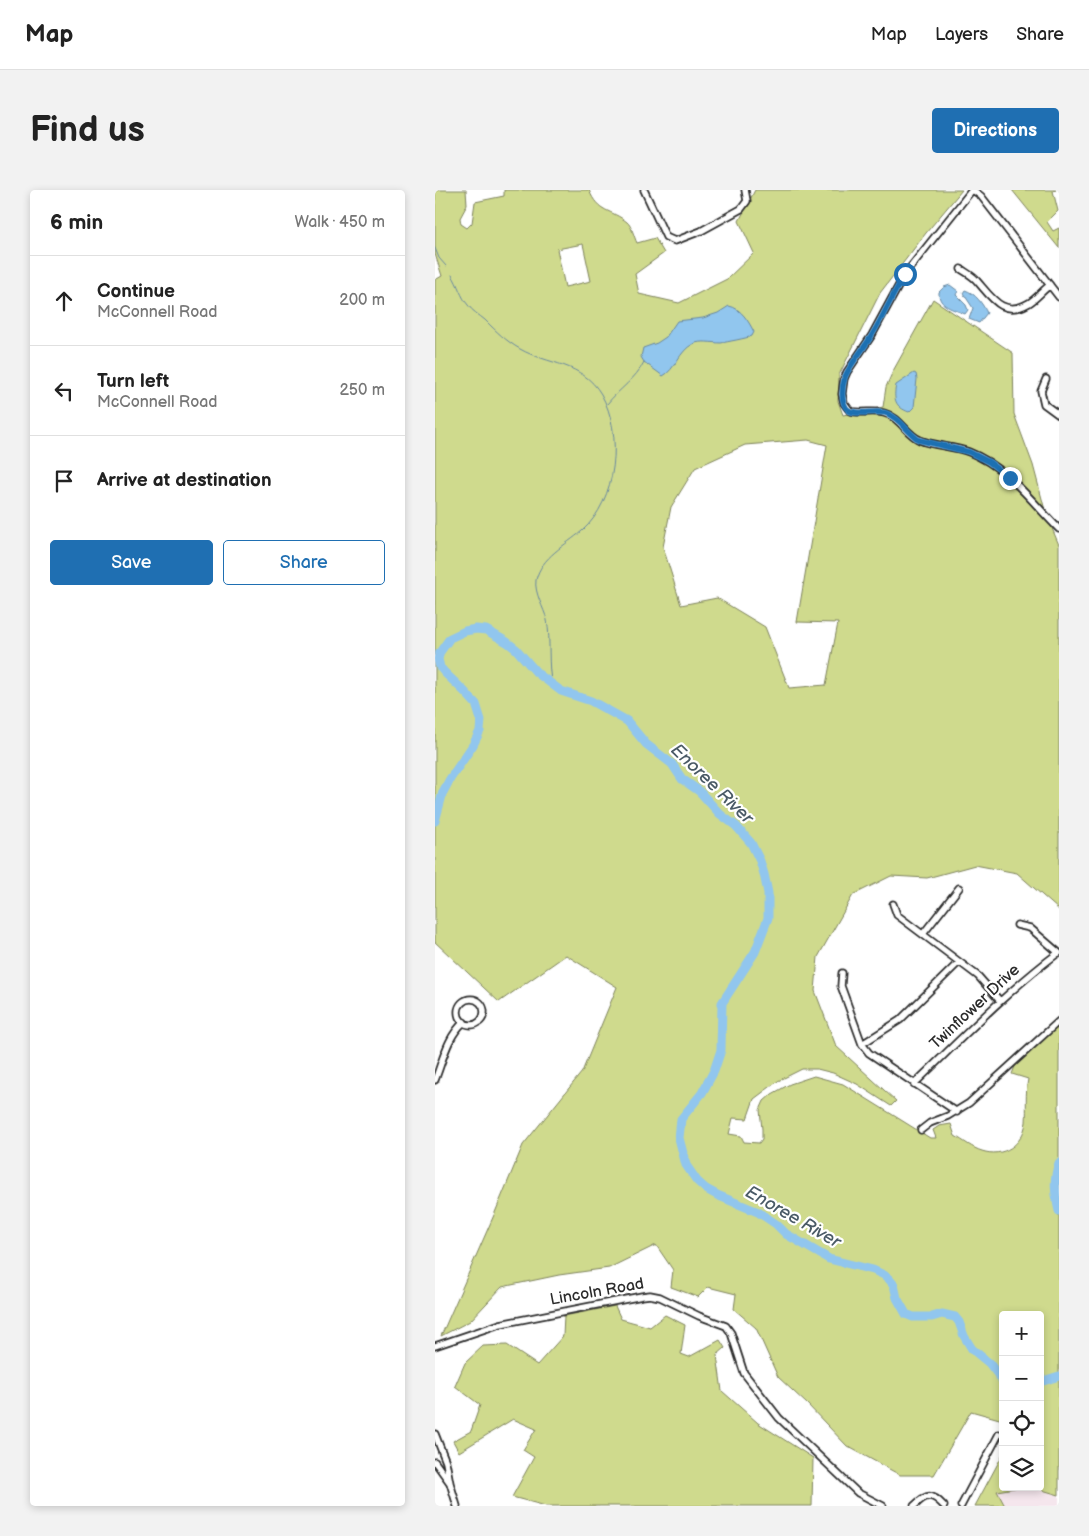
<!DOCTYPE html>
<html lang="en">
<head>
<meta charset="utf-8">
<style>
  :root { --surface:#fff; --page:#f2f2f2; --text:#222; --muted:#767676; --line:#e0e0e0; --accent:#1f6fb2 }
  body { margin:0; font-family:"Balsamiq Sans",sans-serif; background:var(--page); color:var(--text) }
  .controls { position:absolute; right:15px; bottom:15px; display:grid; overflow:hidden; border-radius:5px; box-shadow:0 2px 8px #0003 }
  .controls button { width:45px; height:45px; display:grid; place-items:center; padding:0; border:0; border-bottom:1px solid var(--line); background:var(--surface); color:var(--text); font:25px sans-serif }
  .stop { position:absolute; width:15px; height:15px; margin:-11px; border:4px solid #1f6fb2; border-radius:50%; background:#fff }
  .stop.end { background:#1f6fb2; border-color:#fff; box-shadow:0 1px 5px #0008 }
  .list { margin:0; padding:0; list-style:none }
  h2 { display:flex; justify-content:space-between; align-items:center; height:65px; margin:0; padding:0 20px; font-size:21px }
  h2 small { font-size:16px; font-weight:400; color:var(--muted) }
  .list li { display:grid; grid-template-columns:32px 1fr auto; gap:15px; align-items:center; box-sizing:border-box; height:90px; padding:0 20px; border-top:1px solid var(--line) }
  .list b { display:block; font-size:19px; white-space:nowrap }
  .list p { margin:0; font-size:16px; white-space:nowrap; color:var(--muted) }
  .list em { font-size:16px; font-style:normal; color:var(--muted) }
  .actions { display:flex; gap:10px; padding:15px 20px }
  .actions a { flex:1; padding:11px 0; border:1px solid var(--accent); border-radius:5px; text-align:center; font-size:18px; color:var(--accent) }
  .actions .main { background:var(--accent); color:#fff }
  .icon { flex:none; width:28px; height:28px; fill:none; stroke:currentColor; stroke-width:2; stroke-linecap:round; stroke-linejoin:round }
  .map { position:relative; flex:none; width:624px; height:1316px; overflow:hidden; border-radius:5px }
  header { display:flex; align-items:center; gap:30px; box-sizing:border-box; height:70px; padding:0 25px; background:var(--surface); border-bottom:1px solid var(--line) }
  header strong { font-size:24px }
  nav { display:flex; gap:28px; margin-inline-start:auto; font-size:18px }
  .intro { display:flex; align-items:center; justify-content:space-between; box-sizing:border-box; height:120px; padding:0 30px }
  h1 { margin:0; font-size:35px }
  .button { padding:12px 22px; border-radius:5px; background:var(--accent); color:#fff; font-size:18px; font-weight:700 }
  main { display:flex; gap:30px; padding:0 30px }
  aside { flex:1; background:var(--surface); border-radius:5px; box-shadow:0 2px 8px #0003 }
  .map>svg:first-child { display:block }
  .built { fill:#f5e6ed }
  .green { fill:#cfda8d; stroke:#7d825c; fill-rule:evenodd }
  .water { fill:#91c6ee; stroke:#6888a0 }
  .lines { fill:none; stroke-linecap:round; stroke-linejoin:round }
  .stream { stroke:#6888a0; stroke-width:1 }
  .river { stroke:#91c6ee; stroke-width:9 }
  .minor-casing { stroke:#2b2b2b; stroke-width:9 }
  .minor { stroke:#fff; stroke-width:5.5 }
  .route { stroke:#1f6fb2; stroke-width:6 }
  .labels { text-anchor:middle; dominant-baseline:central; stroke-width:4.5; stroke-linejoin:round; paint-order:stroke }
  .street-label { font-size:16px; fill:#2b2b2b; stroke:#fff }
  .water-label { font-size:18px; font-style:italic; fill:#4a5a66; stroke:#fff }
</style>
</head>
<body>
<header>
<strong>Map</strong>
<nav><a>Map</a><a>Layers</a><a>Share</a></nav>
</header>
<div class="intro"><h1>Find us</h1><a class="button">Directions</a></div>
<main>
<aside>
<h2>6 min<small>Walk · 450 m</small></h2>
<ul class="list">
<li><svg class="icon" aria-label="ahead" viewBox="0 0 24 24"><path d="M12 20V5M6 11l6-6 6 6"/></svg><div><b>Continue</b><p>McConnell Road</p></div><em>200 m</em></li>
<li><svg class="icon" aria-label="left" viewBox="0 0 24 24"><path d="M17 20v-9H6M10 6l-5 5 5 5"/></svg><div><b>Turn left</b><p>McConnell Road</p></div><em>250 m</em></li>
<li><svg class="icon" aria-label="arrive" viewBox="0 0 24 24"><path d="M6 21V4h12l-3 4 3 4H6"/></svg><div><b>Arrive at destination</b></div></li>
</ul>
<div class="actions"><a class="main">Save</a><a>Share</a></div>
</aside>
<div class="map">
<svg width="624" height="1316" viewBox="0 0 624 1316">
  <rect width="100%" height="100%" fill="#fff"/>
  <filter id="ink" filterUnits="userSpaceOnUse"><feTurbulence type="fractalNoise" baseFrequency=".02" numOctaves="2"/><feDisplacementMap in="SourceGraphic" scale="10" xChannelSelector="R" yChannelSelector="G"/><feConvolveMatrix kernelMatrix="1 2 1 2 8 2 1 2 1" color-interpolation-filters="sRGB"/></filter>
  <g filter="url(#ink)">
    <path class="built" d="M 585,1297 L 597,1297 L 624,1305 L 624,1316 L 570,1316 L 562,1301 Z"/>
    <path class="green" d="M 0,0 L 31,0 L 32,15 L 25,28 L 26,34 L 32,38 L 37,33 L 40,12 L 69,6 L 69,0 L 154,0 C 163,23 176,19 192,32 C 197,36 199,47 202,53 L 220,48 L 229,63 L 200,84 L 204,104 L 244,113 L 292,89 L 319,63 L 304,31 L 320,0 L 527,0 L 491,43 L 445,103 L 404,185 L 403,211 L 408,225 L 448,217 L 451,197 L 458,181 L 498,109 L 578,163 L 579,224 L 598,275 L 611,324 L 624,355 L 624,720 L 582,683 L 540,675 L 492,688 L 456,686 L 418,705 L 383,767 L 380,801 L 401,856 L 461,911 L 456,916 L 422,894 L 398,883 L 382,879 L 367,879 L 343,891 L 319,909 L 312,929 L 298,928 L 294,944 L 306,946 L 309,952 L 324,953 L 327,949 L 327,939 L 325,920 L 329,911 L 337,904 L 355,894 L 379,886 L 408,894 L 495,948 L 501,948 L 498,940 L 504,936 L 516,934 L 520,946 C 529,951 537,958 547,961 C 568,968 588,955 591,932 C 592,918 590,904 593,889 L 577,884 L 581,874 L 624,835 L 624,1305 L 597,1297 L 605,1297 L 605,1125 L 568,1125 L 568,1230 L 536,1221 L 499,1285 L 465,1285 L 412,1256 L 372,1214 L 343,1187 L 321,1138 L 299,1119 L 301,1104 L 273,1097 L 263,1107 L 236,1097 L 238,1080 L 221,1055 L 174,1078 L 124,1085 L 67,1097 L 35,1131 L 6,1146 L 59,1025 L 88,955 L 147,882 L 182,797 L 131,765 L 64,812 L 0,752 L 0,90 L 7,86 L 0,64 ZM 148,54 L 156,91 L 130,97 L 122,59 ZM 373,250 L 392,255 L 362,432 L 403,433 L 391,495 L 354,498 L 330,437 L 282,408 L 246,415 L 228,357 L 236,317 L 260,278 L 310,255 Z
      M 577,0 L 621,0 L 618,1 L 623,21 L 612,32 L 618,41 L 624,38 L 624,58 Z
      M 180,1116 L 186,1129 L 215,1137 L 230,1125 L 250,1135 L 246,1164 L 254,1167 L 285,1150 L 290,1158 L 282,1165 L 287,1201 L 323,1233 L 378,1268 L 377,1316 L 111,1316 L 77,1307 L 99,1267 L 88,1260 L 101,1239 L 78,1229 L 24,1262 L 18,1251 L 36,1241 L 45,1215 L 20,1196 L 30,1173 L 48,1156 L 72,1155 L 102,1175 L 128,1146 L 129,1126 Z
      M 568,1264 L 568,1297 L 585,1297 L 562,1301 L 570,1316 L 540,1316 Z"/>
    <path class="water" d="M 515,95 L 523,101 L 521,105 L 531,115 L 533,120 L 530,124 C 519,119 503,117 504,102 L 509,97 Z
      M 530,100 C 540,103 548,114 552,123 L 544,133 L 534,129 L 538,118 L 528,103 Z
      M 294,116 C 306,118 314,132 319,142 L 317,146 C 313,148 291,152 286,153 C 277,153 266,150 258,154 C 244,161 240,180 228,186 L 209,172 L 206,167 L 208,158 L 222,153 L 231,147 L 242,131 L 268,128 L 283,123 Z
      M 479,183 L 481,184 L 482,189 L 479,217 L 474,222 C 460,217 458,209 461,195 Z"/>
    <g class="lines">
      <path class="stream" d="M 0,58 L 4,68 L 11,76
        M 17,85 C 23,94 26,107 33,115 C 37,121 44,125 50,130 C 61,141 71,151 85,159 C 113,175 147,172 166,204 C 189,244 182,310 147,341 C 131,355 106,367 101,390 C 99,403 109,418 112,430 C 116,452 112,474 117,495
        M 172,214 C 184,199 201,189 209,172"/>
      <path class="river" d="M 0,631 L 8,602 L 15,589 L 38,555 L 45,541 L 46,530 L 41,514 L 29,501 L 9,482 L 5,477 L 3,469 L 5,462 L 15,448 L 30,441 L 41,439 L 51,440 L 72,452 L 81,459 L 102,483 L 126,501 L 156,511 L 192,531 L 211,554 L 237,574 L 247,589 L 264,601 L 285,624 L 301,636 L 316,653 L 325,671 L 329,684 L 333,703 L 333,728 L 320,762 L 287,813 L 286,860 L 279,881 L 267,903 L 246,929 L 244,948 L 251,975 L 262,991 L 271,999 L 282,1005 L 323,1022 L 341,1034 L 351,1044 L 394,1069 L 438,1080 L 449,1085 L 454,1089 L 459,1095 L 462,1108 L 471,1124 L 478,1127 L 497,1127 L 507,1124 L 520,1127 L 524,1132 L 529,1146 L 537,1159 L 554,1173 L 568,1191
        M 624,973 C 618,990 620,1004 624,1021
        M 605,1192 L 624,1186"/>
      <defs>
        <path id="minor" d="M 209,0 L 231,47 L 240,51 L 266,41 L 306,19 L 312,11 L 310,0
          M 537,0 L 470,84 L 437,145 L 412,182 L 409,189 L 407,204 L 409,213 L 415,221 C 426,224 438,220 449,223 C 465,227 471,244 485,250 C 499,256 518,256 534,262 C 572,277 596,311 624,339
          M 538,0 L 546,6 L 624,107
          M 526,79 C 532,83 538,86 542,91 C 557,108 568,128 594,113 C 601,109 608,100 615,95
          M 611,189 L 606,201 L 609,214 L 624,225
          M 458,714 L 462,725 L 543,786 L 565,811
          M 582,735 L 595,738 L 624,763
          M 488,744 L 524,698
          M 407,783 L 406,796 L 427,854 L 434,863 L 522,922
          M23 822a13 13 0 1 1 26 0a13 13 0 1 1-26 0Z
          M 427,854 L 465,830 L 524,772
          M 0,890 C 8,870 12,847 29,832
          M 479,894 C 526,849 571,802 623,763
          M 486,940 L 495,933 L 513,926 L 534,913 L 624,831
          M 0,1156 L 65,1134 L 207,1106 L 215,1105 L 225,1107 L 264,1126 L 291,1136 L 296,1143 L 309,1183 L 344,1228 L 423,1303 L 448,1316
          M 0,1244 L 11,1272 L 15,1293
          M 0,1272 L 15,1293 L 22,1316
          M 479,1316 C 492,1303 497,1303 509,1316
          M 526,1316 L 564,1244"/>
      </defs>
      <use href="#minor" class="minor-casing"/>
      <use href="#minor" class="minor"/>
    </g>
  </g>
  <g class="lines" filter="url(#ink)">
    <path class="route" d="M 470,84 C 458,104 449,125 437,145 C 429,159 416,172 410,187 C 407,196 405,213 413,220 C 421,226 441,220 451,223 C 465,228 472,242 484,250 L 534,262 L 554,272 L 575,288"/>
  </g>
  <g class="labels">
    <g class="street-label">
      <text transform="translate(540 817) rotate(-43)">Twinflower Drive</text>
      <text transform="translate(162 1102) rotate(-10)">Lincoln Road</text>
    </g>
    <g class="water-label">
      <text transform="translate(277 594) rotate(44)">Enoree River</text>
      <text transform="translate(358 1027) rotate(30)">Enoree River</text>
    </g>
  </g>
</svg>
<div class="controls">
<button>+</button>
<button>−</button>
<button><svg class="icon" aria-label="locate" viewBox="0 0 24 24"><circle cx="12" cy="12" r="6"/><path d="M12 2v4M12 18v4M2 12h4M18 12h4"/></svg></button>
<button><svg class="icon" aria-label="layers" viewBox="0 0 24 24"><path d="M12 4l9 5-9 5-9-5zM3 14l9 5 9-5"/></svg></button>
</div>
<div class="stop" style="left:470px;top:84px"></div>
<div class="stop end" style="left:575px;top:288px"></div>
</div>
</main>
</body>
</html>
